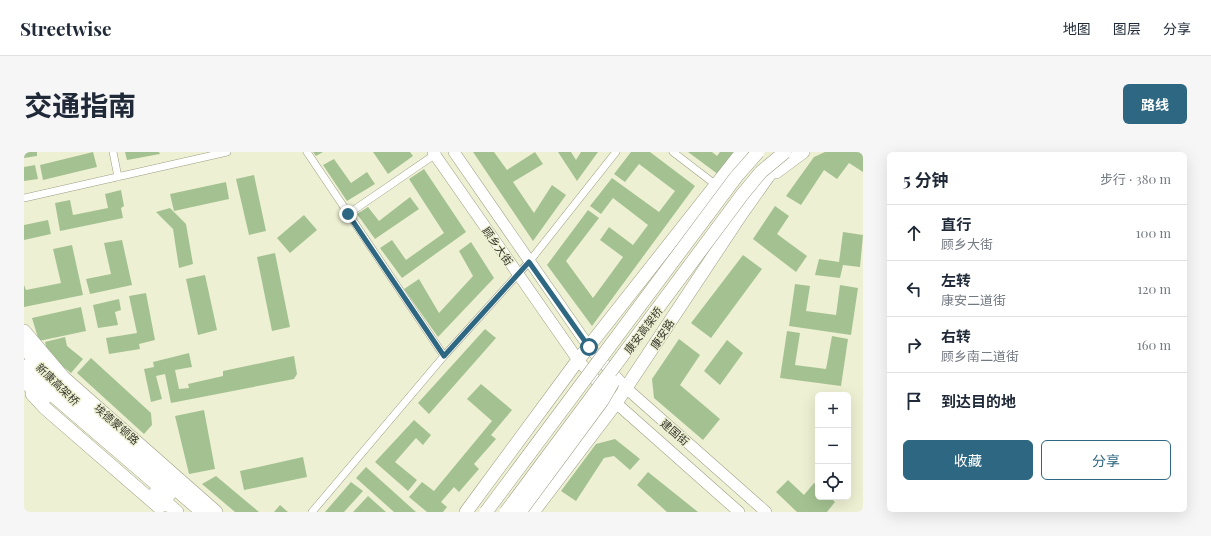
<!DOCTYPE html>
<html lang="zh">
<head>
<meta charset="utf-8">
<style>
  :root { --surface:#fff; --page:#f6f6f7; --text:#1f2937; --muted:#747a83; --line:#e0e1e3; --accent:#2e6781 }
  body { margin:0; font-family:"Playfair Display","Noto Sans SC",serif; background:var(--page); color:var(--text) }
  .controls { position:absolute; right:12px; bottom:12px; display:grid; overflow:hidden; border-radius:6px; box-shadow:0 4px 16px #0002 }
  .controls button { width:36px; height:36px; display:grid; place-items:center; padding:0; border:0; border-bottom:1px solid var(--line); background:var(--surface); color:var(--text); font:20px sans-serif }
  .stop { position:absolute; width:12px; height:12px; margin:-9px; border:3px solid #2e6781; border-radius:50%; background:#fff }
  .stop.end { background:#2e6781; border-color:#fff; box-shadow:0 1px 4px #0008 }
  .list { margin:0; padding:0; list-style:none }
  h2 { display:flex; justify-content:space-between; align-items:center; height:52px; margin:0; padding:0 16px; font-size:17px }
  h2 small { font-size:13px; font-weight:400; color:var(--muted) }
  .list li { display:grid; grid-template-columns:26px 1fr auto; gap:12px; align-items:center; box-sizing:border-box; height:56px; padding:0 16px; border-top:1px solid var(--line) }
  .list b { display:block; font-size:15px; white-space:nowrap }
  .list p { margin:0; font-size:13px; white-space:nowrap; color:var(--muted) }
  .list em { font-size:13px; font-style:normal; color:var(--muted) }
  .actions { display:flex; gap:8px; padding:12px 16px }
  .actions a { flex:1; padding:9px 0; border:1px solid var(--accent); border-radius:6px; text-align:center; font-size:14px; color:var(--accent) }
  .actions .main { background:var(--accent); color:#fff }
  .icon { flex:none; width:22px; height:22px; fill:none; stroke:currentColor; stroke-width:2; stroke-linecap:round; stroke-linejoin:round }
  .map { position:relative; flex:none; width:839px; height:360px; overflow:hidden; border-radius:6px }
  header { display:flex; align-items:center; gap:24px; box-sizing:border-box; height:56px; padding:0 20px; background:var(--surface); border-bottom:1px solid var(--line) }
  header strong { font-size:19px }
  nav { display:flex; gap:22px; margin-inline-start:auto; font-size:14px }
  .intro { display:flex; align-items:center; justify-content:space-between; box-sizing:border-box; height:96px; padding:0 24px }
  h1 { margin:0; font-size:28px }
  .button { padding:10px 18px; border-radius:6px; background:var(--accent); color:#fff; font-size:14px; font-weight:700 }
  main { display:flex; gap:24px; padding:0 24px }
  aside { flex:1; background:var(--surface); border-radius:6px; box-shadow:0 4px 16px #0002 }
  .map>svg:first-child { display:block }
  .building { fill:#a4c291 }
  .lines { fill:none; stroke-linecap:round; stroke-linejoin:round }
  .street-casing { stroke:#9c9d82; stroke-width:8 }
  .primary-casing { stroke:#9c9d82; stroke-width:12 }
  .highway-casing { stroke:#9c9d82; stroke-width:14 }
  .street { stroke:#fff; stroke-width:7 }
  .primary { stroke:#fff; stroke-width:11 }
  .highway { stroke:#fff; stroke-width:13 }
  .highway-bridge-casing { stroke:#9c9d82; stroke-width:14; stroke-linecap:butt }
  .highway-bridge { stroke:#fff; stroke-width:13 }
  .route { stroke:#2e6781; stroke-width:5 }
  .labels { text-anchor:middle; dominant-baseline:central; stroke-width:3; stroke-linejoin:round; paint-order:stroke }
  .street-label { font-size:11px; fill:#37372c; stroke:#eef0d3 }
</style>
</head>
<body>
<header>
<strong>Streetwise</strong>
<nav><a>地图</a><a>图层</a><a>分享</a></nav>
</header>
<div class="intro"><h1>交通指南</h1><a class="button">路线</a></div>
<main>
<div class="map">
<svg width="839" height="360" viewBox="0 0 839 360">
  <rect width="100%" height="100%" fill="#eef0d3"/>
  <path class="building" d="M 0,0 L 13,0 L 13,4 L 0,6 Z
    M 69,0 L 73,15 L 19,28 L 16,13 Z
    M 101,0 L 135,0 L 136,2 L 103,8 Z
    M 289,0 L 299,0 L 292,4 Z
    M 349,0 L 386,0 L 389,4 L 364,22 Z
    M 449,0 L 470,0 L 483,18 L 511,0 L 519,12 L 489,30 L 510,61 L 528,33 L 542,43 L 509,89 Z
    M 534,0 L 547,0 L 552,8 L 557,0 L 574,0 L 553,29 Z
    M 607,0 L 626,0 L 671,34 L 568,174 L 523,113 L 564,58 L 575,66 L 542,109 L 569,146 L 599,105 L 576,88 L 585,75 L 609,93 L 624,73 L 589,46 L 577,62 L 566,54 L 588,26 L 635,60 L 651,39 L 615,12 L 601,30 L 590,22 Z
    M 664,0 L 688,0 L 693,4 L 696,0 L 711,0 L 695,23 Z
    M 801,0 L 839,0 L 839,20 L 825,11 L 813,27 L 800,18 L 777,53 L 762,44 L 790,5 Z
    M 310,7 L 327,31 L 343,20 L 351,32 L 323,49 L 299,13 Z
    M 11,13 L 14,27 L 0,29 L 0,15 Z
    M 400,17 L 442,80 L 378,126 L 356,96 L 368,88 L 382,108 L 420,81 L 385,27 Z
    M 230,23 L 242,79 L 225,83 L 212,27 Z
    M 202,30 L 205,47 L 150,59 L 146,42 Z
    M 97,38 L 100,54 L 97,56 L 99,66 L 36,79 L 31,51 L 46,48 L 49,63 L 84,56 L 81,42 Z
    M 386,45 L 395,57 L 351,87 L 333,62 L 344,55 L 355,69 Z
    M 751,54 L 765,64 L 753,82 L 783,104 L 772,120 L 729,87 Z
    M 146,56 L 162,72 L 169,112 L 155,116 L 149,77 L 132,60 Z
    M 280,63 L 293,78 L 266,101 L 253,86 Z
    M 24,68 L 27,82 L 0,88 L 0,73 Z
    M 819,80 L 839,83 L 836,115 L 819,113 L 816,126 L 791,123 L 795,107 L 815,110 Z
    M 98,88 L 108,133 L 66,142 L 62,127 L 87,122 L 80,91 Z
    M 447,90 L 470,126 L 414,185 L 380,137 L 395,127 L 415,161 L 449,124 L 435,99 Z
    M 48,93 L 59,143 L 0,155 L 0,133 L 2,138 L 37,131 L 29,97 Z
    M 251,101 L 266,175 L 248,179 L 233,105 Z
    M 719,103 L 738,117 L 687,186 L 667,171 Z
    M 181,123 L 193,178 L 174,183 L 162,127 Z
    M 771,132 L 786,134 L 782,159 L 812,163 L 816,133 L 834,136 L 827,183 L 765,174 Z
    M 122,141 L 131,188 L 115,192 L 116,197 L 85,202 L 82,186 L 113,181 L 105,144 Z
    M 95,147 L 97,158 L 91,160 L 94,173 L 74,176 L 69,153 Z
    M 57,155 L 62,179 L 15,189 L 8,166 Z
    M 461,177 L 472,186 L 405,262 L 394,251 Z
    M 763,179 L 776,181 L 771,213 L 802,217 L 808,184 L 824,187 L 817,234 L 756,226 Z
    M 41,185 L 43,194 L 59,207 L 47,221 L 24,203 L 21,190 Z
    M 655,187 L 676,203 L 656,233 L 696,267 L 679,288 L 630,246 L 628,227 Z
    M 703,188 L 719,201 L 696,233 L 680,219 Z
    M 165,201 L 168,215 L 151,218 L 155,237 L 165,236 L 164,232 L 199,224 L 199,219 L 270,204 L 273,222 L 270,227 L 147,251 L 141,222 L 132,224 L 138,247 L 127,250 L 120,217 L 130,215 L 129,210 Z
    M 67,206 L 127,261 L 128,273 L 120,282 L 53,221 Z
    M 457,232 L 488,258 L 467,283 L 472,287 L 450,312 L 455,317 L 435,340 L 430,335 L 417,350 L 423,355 L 419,360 L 403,360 L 385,345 L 398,330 L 410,339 L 468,269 L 443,247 Z
    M 180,258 L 191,317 L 165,322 L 151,264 Z
    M 390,268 L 407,283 L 399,293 L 392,286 L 371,310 L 393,328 L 384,339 L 351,310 Z
    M 591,287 L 616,307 L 606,318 L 590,304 L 580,306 L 552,349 L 537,339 L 572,292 Z
    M 279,305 L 283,325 L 220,338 L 216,319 Z
    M 342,315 L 392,360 L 370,360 L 332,326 Z
    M 624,320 L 674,360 L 643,360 L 613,333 Z
    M 192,324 L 235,360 L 211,360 L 178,332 Z
    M 764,328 L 780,343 L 790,331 L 794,334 L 794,345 L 806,345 L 811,350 L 803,360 L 773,360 L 752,340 Z
    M 327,330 L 339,339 L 320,360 L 301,360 Z
    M 344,344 L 362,360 L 329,360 Z
    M 256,353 L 264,360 L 250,360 Z"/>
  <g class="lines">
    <defs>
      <path id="street" d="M 89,0 L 94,25
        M 283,0 L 420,204
        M 649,0 L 692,33
        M 0,46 L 203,0
        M 324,62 L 413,1
        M 288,360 L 420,204 L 505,110 L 592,0"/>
      <path id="primary" d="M 409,0 L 554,208 L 592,251 L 715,360
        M 430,0 L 565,195 L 602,236 L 742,360"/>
      <path id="highway" d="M 752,20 L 779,0
        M 0,179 L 39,225 L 192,360
        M 0,196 L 34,235 L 178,360
        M 0,214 L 25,240 L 145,343
        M 0,230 L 21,246
        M 8,242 L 21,256 L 135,355
        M 131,341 L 153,360
        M 442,360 L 554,208 L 718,0
        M 509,360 L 592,251 L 718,61 L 757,6"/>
    </defs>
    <use href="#street" class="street-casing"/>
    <use href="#primary" class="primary-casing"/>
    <use href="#highway" class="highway-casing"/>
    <use href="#street" class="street"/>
    <use href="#primary" class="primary"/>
    <use href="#highway" class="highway"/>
    <defs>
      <path id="highway-bridge" d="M 462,360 L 712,25 L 734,0
        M 482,360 L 718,43 L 737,20 L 761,0
        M 496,360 L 578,249 L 589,230"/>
    </defs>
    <use href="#highway-bridge" class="highway-bridge-casing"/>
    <use href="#highway-bridge" class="highway-bridge"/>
  </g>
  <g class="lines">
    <path class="route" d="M 324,62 L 420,204 L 505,110 L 565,195"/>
  </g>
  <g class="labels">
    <g class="street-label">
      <text transform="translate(474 94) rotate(55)">顾乡大街</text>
      <text transform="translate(619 178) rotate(-53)">康安高架桥</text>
      <text transform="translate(638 182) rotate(-57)">康安路</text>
      <text transform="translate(34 232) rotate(44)">新康高架桥</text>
      <text transform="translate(93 272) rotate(41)">埃德蒙顿路</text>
      <text transform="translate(651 280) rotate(41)">建国街</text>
    </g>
  </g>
</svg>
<div class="controls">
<button>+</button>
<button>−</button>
<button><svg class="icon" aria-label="locate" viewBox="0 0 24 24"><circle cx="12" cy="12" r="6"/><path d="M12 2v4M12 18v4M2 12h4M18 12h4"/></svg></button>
</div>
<div class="stop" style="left:565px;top:195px"></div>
<div class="stop end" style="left:324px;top:62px"></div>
</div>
<aside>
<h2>5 分钟<small>步行 · 380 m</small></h2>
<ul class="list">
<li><svg class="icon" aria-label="ahead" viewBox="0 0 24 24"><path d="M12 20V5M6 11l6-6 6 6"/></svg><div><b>直行</b><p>顾乡大街</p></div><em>100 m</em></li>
<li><svg class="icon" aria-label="left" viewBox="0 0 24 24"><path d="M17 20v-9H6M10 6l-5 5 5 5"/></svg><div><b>左转</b><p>康安二道街</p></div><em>120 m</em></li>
<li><svg class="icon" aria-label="right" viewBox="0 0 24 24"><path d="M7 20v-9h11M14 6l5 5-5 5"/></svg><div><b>右转</b><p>顾乡南二道街</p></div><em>160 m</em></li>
<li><svg class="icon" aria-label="arrive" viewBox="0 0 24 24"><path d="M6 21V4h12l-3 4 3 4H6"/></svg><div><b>到达目的地</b></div></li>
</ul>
<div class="actions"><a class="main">收藏</a><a>分享</a></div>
</aside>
</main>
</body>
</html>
